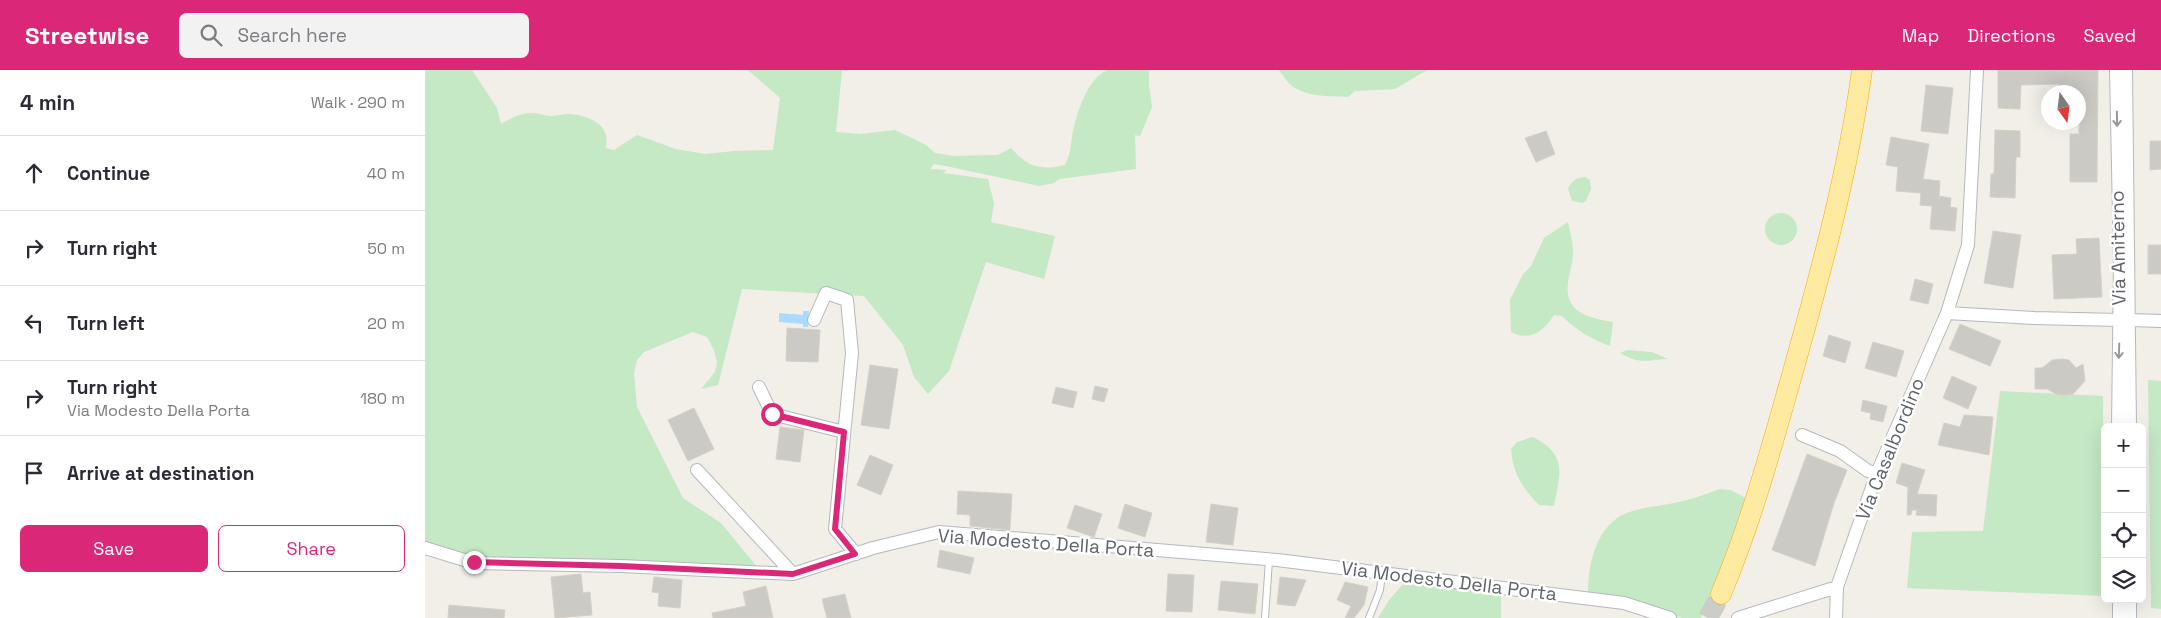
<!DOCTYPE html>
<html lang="en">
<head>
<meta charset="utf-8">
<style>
  :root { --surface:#fff; --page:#f2f2f3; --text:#2b2b33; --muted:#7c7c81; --line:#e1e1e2; --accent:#db2777 }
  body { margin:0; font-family:"Space Grotesk",sans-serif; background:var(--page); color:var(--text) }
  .controls { position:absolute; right:15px; bottom:15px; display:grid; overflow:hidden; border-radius:8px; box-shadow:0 5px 20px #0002 }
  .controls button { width:45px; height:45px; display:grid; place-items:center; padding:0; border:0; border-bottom:1px solid var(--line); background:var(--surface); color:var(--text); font:25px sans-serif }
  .compass { position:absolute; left:1616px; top:15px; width:45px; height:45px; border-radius:50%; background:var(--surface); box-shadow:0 5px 20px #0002; rotate:166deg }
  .stop { position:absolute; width:15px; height:15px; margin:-11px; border:4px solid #db2777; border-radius:50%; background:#fff }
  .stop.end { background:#db2777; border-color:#fff; box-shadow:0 1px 5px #0008 }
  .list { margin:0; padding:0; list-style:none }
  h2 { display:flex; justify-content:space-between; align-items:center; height:65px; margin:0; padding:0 20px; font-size:21px }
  h2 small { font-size:16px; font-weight:400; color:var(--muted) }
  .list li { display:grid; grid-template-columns:32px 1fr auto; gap:15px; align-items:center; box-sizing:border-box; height:75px; padding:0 20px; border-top:1px solid var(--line) }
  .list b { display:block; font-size:19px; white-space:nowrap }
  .list p { margin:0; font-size:16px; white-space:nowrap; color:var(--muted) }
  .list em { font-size:16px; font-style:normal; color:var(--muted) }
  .actions { display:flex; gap:10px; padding:15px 20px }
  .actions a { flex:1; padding:11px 0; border:1px solid var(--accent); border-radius:8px; text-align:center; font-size:18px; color:var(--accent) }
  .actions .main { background:var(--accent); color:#fff }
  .icon { flex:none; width:28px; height:28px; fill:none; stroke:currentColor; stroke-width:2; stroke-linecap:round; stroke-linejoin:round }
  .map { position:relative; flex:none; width:1736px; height:548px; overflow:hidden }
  header { display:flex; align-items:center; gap:30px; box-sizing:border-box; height:70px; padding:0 25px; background:var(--accent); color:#fff }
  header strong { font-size:24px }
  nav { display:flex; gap:28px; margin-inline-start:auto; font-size:18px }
  .search { width:350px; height:45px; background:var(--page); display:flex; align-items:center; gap:12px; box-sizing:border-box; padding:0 18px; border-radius:8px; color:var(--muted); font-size:19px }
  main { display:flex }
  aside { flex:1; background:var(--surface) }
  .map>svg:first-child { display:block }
  .green { fill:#c5e8c5 }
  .water { fill:#aadaff }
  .building { fill:#cccac5; stroke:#d6d1c6 }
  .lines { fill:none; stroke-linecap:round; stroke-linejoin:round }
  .trunk-tunnel { stroke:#ccccc8; stroke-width:20; stroke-dasharray:20 10; stroke-linecap:butt }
  .service-casing { stroke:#b5b8bc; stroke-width:8 }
  .minor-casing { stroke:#b5b8bc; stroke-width:14 }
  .trunk-casing { stroke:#f9ab00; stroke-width:21 }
  .service { stroke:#fff; stroke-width:6 }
  .minor { stroke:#fff; stroke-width:12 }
  .trunk { stroke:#feeaa1; stroke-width:20 }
  .oneway { stroke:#979a9d }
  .route { stroke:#db2777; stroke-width:6 }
  .labels { text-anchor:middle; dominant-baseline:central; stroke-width:5; stroke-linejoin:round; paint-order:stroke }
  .street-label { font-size:19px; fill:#5f6368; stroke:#fff }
</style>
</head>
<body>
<header>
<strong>Streetwise</strong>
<div class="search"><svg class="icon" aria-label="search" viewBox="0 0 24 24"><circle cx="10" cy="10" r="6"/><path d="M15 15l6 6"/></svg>Search here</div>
<nav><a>Map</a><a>Directions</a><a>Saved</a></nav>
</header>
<main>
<aside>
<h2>4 min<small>Walk · 290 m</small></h2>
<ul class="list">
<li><svg class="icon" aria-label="ahead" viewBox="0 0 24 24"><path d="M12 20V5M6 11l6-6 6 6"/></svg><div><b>Continue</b></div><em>40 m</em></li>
<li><svg class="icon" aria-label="right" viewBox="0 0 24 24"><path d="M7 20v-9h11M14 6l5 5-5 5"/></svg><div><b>Turn right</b></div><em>50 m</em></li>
<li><svg class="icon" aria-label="left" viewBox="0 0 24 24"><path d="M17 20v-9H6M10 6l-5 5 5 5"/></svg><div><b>Turn left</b></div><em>20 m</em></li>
<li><svg class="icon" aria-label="right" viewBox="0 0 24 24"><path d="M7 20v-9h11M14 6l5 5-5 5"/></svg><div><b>Turn right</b><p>Via Modesto Della Porta</p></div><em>180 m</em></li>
<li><svg class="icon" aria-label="arrive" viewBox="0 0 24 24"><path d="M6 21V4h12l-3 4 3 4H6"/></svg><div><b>Arrive at destination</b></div></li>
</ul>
<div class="actions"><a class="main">Save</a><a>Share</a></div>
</aside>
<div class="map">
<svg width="1736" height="548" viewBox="0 0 1736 548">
  <rect width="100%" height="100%" fill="#f1efe8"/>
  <path class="green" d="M 0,0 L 47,0 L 72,38 L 76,54 C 86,48 97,42 109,43 C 114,43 120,46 125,46 C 131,46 138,44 144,44 C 164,45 188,56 180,78 L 189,80 L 212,65 L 251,79 L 280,84 L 309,81 L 348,80 L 355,28 L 323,0 L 417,0 L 411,62 L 435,64 L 470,60 L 501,75 L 510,83 L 529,86 L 573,85 L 586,78 C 603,97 616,101 640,95 C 647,81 645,75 648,61 C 653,40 662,10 682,0 L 724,0 L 724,15 L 727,37 L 715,66 L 710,65 L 711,99 L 634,109 L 629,113 L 614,116 L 521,96 L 509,94 L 505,99 L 522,100 L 518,103 L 563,109 L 569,133 L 566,152 L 630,166 L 619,209 L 561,192 L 524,301 L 503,324 L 489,307 L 478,275 L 439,226 L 317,219 L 293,315 L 276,319 L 290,302 L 292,292 L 289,280 L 282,267 L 268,262 L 219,282 L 212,290 L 209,303 L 212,337 L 258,428 L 296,453 L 333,498 L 41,487 L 0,473 Z
    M 854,0 L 1002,0 L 970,19 L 930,21 L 923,27 C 905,26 882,27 867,16 C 862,12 858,5 854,0 Z
    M 1160,107 L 1165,110 L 1166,119 L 1161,131 L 1157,133 L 1147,131 L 1143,118 C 1148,110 1151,108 1160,107 Z
    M1340 159a16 16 0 1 1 32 0a16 16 0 1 1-32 0Z
    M 1143,152 C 1145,162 1148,172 1148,182 C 1148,193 1144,203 1143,213 C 1139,243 1164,248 1188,252 L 1185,276 C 1166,269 1151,260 1137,246 L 1129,245 C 1119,261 1105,272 1086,262 L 1085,230 L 1098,204 L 1106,196 L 1119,168 Z
    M 1202,280 L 1227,282 L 1243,289 C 1220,290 1217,295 1195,283 Z
    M 1723,310 L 1736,311 L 1736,539 L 1726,538 Z
    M 1575,321 L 1678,326 L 1679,526 L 1482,518 L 1487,462 L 1558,461 Z
    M 1108,367 C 1143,385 1135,404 1129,436 L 1114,435 C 1097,417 1088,404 1086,379 L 1092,372 Z
    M 1295,419 L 1305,420 L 1321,428 L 1293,506 L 1276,548 L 1257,548 L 1194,526 L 1163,522 C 1163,497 1170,464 1191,449 C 1206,437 1240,436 1258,431 C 1271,428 1283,423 1295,419 Z
    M 980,512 L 1076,524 L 1076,548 L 953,548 L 964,530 Z"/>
  <path class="water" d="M 378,241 L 384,241 L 383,257 L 378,257 L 378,254 L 354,252 L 354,243 L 378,245 Z"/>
  <path class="building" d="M 1573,0 L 1673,0 L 1672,112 L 1645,112 L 1645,64 L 1654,64 L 1654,22 L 1635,22 L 1634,14 L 1596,15 L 1595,39 L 1573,38 Z
    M 1501,15 L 1528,18 L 1523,64 L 1496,61 Z
    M 1570,60 L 1595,61 L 1595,87 L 1591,87 L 1590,128 L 1565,127 L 1566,104 L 1569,104 Z
    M 1121,61 L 1130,84 L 1111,92 L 1100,68 Z
    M 1466,67 L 1504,74 L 1498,109 L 1515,111 L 1514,126 L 1526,128 L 1525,137 L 1532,138 L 1530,161 L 1505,159 L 1507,136 L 1495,135 L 1496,123 L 1471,121 L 1473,97 L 1461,95 Z
    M 1725,71 L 1736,71 L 1736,99 L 1725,100 Z
    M 1568,161 L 1596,165 L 1588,218 L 1559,213 Z
    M 1674,168 L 1677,227 L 1629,229 L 1627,185 L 1652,184 L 1651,169 Z
    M 1723,175 L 1736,175 L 1736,204 L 1723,204 Z
    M 1490,209 L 1508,214 L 1503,234 L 1485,230 Z
    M 1535,254 L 1576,271 L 1565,296 L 1524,279 Z
    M 362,258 L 395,260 L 393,292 L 361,291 Z
    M 1404,265 L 1426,272 L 1420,293 L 1398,286 Z
    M 1448,272 L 1479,281 L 1471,307 L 1440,298 Z
    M 1637,289 L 1644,290 L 1651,298 L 1658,294 L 1660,311 L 1648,324 L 1639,325 L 1631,324 L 1622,319 L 1610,319 L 1610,298 L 1617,298 L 1627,290 Z
    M 445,295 L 473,299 L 464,359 L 436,355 Z
    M 1527,306 L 1552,317 L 1543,339 L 1518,328 Z
    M 670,316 L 683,319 L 679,332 L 667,329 Z
    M 631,317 L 652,322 L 648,338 L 627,333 Z
    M 1438,330 L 1462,336 L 1458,352 L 1445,349 L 1446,343 L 1436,341 Z
    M 269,338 L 289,379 L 263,391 L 243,350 Z
    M 1539,345 L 1568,347 L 1564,385 L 1513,375 L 1519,353 L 1535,357 Z
    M 355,357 L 379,360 L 375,392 L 351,389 Z
    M 1382,384 L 1422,400 L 1409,433 L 1390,496 L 1347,480 Z
    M 445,385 L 468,395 L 456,425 L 432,415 Z
    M 1477,393 L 1500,400 L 1492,424 L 1512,425 L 1511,446 L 1491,445 L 1492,440 L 1487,440 L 1486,445 L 1482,445 L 1483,417 L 1471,413 Z
    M 533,421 L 587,424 L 585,460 L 545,456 L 545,445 L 532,444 Z
    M 700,434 L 727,443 L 720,467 L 693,458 Z
    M 786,434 L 813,438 L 808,475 L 781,472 Z
    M 650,435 L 677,444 L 669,467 L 642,458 Z
    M 515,480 L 549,488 L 545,504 L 512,497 Z
    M 156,504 L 158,523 L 165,522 L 167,545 L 130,548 L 126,507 Z
    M 743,504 L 769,505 L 767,542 L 741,541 Z
    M 229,507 L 257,510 L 255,538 L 233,536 L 234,523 L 227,522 Z
    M 855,507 L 881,510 L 870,536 L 852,534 Z
    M 796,511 L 833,514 L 830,544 L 793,540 Z
    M 920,512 L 943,517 L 939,535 L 929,548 L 920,548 L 926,536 L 912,530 Z
    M 341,516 L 348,548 L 288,548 L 287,543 L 321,536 L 318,522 Z
    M 420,524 L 426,548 L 402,548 L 397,529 Z
    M 24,535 L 80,540 L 79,548 L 23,548 Z"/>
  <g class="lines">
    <path class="trunk-tunnel" d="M 1283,548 L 1296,524"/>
    <defs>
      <path id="service" d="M 840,548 L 844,490
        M 944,548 L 955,520 L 957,503"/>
      <path id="minor" d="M 1691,0 L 1695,194 L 1693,357
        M 1701,0 L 1705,357
        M 1522,243 L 1543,175 L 1552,0
        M 389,250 L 401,223 L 422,230 L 427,283 L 410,459 L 431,484
        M 1706,250 L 1736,251
        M 334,317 L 347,344 L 419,362
        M 1377,365 L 1415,381 L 1443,401 L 1452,403
        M 272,400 L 368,504
        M 0,478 L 49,493 L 196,496 L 368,504 L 448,478 L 514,462 L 852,490 L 1199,533 L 1245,548
        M 1694,529 L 1694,548
        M 1313,548 L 1412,517
        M 1411,548 L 1412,517 L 1452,403 L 1522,243 L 1609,248 L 1694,250
        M 1705,548 L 1705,529"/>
      <path id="trunk" d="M 1296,524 C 1326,453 1346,379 1367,305 C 1395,205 1423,104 1437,0"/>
    </defs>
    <use href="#service" class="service-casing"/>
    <use href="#minor" class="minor-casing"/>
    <use href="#trunk" class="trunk-casing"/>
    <use href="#service" class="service"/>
    <use href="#minor" class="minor"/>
    <use href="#trunk" class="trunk"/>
  </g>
  <defs><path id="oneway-shaft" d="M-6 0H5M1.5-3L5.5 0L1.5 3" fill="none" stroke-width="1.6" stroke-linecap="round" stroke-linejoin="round" transform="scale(1.25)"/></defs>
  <g class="oneway">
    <use href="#oneway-shaft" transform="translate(1692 49) rotate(89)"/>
    <use href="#oneway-shaft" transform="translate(1694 281) rotate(92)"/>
  </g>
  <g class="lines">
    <path class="route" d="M 49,492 L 196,496 L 368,504 L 430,484 L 410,459 L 419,362 L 347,344"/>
  </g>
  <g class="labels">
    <g class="street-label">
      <text transform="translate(1693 178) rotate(-91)">Via Amiterno</text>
      <text transform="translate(1465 379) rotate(-68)">Via Casalbordino</text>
      <text transform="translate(621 473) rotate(4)">Via Modesto Della Porta</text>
      <text transform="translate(1024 511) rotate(7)">Via Modesto Della Porta</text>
    </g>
  </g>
</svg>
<div class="controls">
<button>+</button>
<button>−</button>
<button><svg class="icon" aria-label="locate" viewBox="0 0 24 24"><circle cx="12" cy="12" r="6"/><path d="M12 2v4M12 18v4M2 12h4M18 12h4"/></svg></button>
<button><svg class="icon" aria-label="layers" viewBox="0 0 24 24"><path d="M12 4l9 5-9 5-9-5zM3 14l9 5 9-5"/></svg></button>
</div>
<svg class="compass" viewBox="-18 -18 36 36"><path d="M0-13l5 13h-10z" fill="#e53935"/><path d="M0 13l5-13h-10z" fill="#7c7c81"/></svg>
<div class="stop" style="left:347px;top:344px"></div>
<div class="stop end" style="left:49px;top:492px"></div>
</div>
</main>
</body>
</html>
